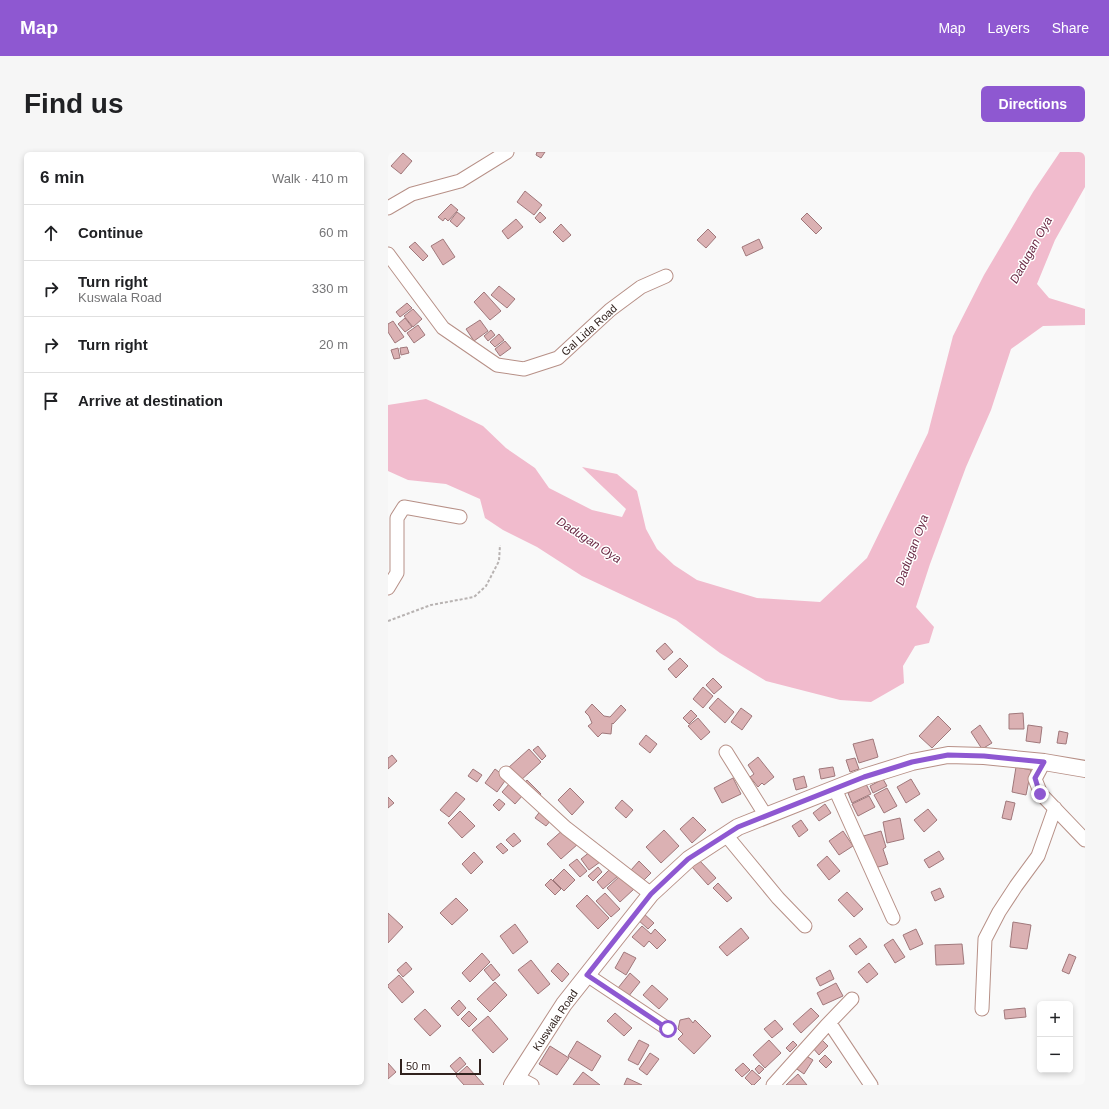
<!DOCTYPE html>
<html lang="en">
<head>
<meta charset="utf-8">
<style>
  :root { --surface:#fff; --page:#f6f6f6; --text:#202124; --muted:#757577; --line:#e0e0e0; --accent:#8e58d1 }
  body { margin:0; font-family:Helvetica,sans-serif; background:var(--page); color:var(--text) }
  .controls { position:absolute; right:12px; bottom:12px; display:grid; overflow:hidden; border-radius:6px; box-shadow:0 2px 6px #0003 }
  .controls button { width:36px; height:36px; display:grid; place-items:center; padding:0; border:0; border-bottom:1px solid var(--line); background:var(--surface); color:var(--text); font:20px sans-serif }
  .scale { position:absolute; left:12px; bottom:10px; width:81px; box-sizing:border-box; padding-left:4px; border:2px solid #31221e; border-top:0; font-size:11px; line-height:14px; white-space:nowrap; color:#31221e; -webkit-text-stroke:3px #fff; paint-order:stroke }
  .stop { position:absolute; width:12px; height:12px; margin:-9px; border:3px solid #8e58d1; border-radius:50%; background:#fff }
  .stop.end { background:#8e58d1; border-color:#fff; box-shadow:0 1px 4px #0008 }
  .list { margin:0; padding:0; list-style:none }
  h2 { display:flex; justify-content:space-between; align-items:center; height:52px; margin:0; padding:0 16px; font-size:17px }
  h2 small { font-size:13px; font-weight:400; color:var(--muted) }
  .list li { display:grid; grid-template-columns:26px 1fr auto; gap:12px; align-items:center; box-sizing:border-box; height:56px; padding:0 16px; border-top:1px solid var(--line) }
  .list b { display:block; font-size:15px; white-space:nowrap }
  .list p { margin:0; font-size:13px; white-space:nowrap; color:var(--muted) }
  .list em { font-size:13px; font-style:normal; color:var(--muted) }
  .icon { flex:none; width:22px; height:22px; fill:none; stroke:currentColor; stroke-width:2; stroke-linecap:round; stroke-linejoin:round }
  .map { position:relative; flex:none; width:697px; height:933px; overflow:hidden; border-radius:6px }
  header { display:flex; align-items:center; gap:24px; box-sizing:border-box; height:56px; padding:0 20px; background:var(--accent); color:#fff }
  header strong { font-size:19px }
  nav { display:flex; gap:22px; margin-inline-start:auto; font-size:14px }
  .intro { display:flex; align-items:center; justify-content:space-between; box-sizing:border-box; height:96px; padding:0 24px }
  h1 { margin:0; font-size:28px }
  .button { padding:10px 18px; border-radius:6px; background:var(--accent); color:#fff; font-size:14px; font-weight:700 }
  main { display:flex; gap:24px; padding:0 24px }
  aside { flex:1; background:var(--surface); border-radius:6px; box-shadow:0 2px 6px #0003 }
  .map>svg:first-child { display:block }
  .water { fill:#f1bbcd }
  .building { fill:#dbb1b3; stroke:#a0787b }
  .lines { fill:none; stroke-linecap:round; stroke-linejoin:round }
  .minor-casing { stroke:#b79087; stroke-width:15 }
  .tertiary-casing { stroke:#b79087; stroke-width:18 }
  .path { stroke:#b8b3b2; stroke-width:2; stroke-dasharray:3 2; stroke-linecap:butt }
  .minor { stroke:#fff; stroke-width:13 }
  .tertiary { stroke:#fff; stroke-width:16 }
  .route { stroke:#8e58d1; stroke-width:5 }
  .labels { text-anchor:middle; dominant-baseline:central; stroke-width:3; stroke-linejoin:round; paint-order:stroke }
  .street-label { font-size:11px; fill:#31221e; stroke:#fff }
  .water-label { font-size:12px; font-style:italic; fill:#692944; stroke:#fff }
</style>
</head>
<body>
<header>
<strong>Map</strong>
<nav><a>Map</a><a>Layers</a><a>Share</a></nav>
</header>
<div class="intro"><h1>Find us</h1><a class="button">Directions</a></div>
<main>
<aside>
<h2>6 min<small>Walk · 410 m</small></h2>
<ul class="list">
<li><svg class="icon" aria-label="ahead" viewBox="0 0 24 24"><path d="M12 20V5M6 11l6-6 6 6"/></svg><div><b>Continue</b></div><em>60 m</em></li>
<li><svg class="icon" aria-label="right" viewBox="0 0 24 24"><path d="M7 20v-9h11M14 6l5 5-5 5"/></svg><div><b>Turn right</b><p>Kuswala Road</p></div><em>330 m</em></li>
<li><svg class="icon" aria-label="right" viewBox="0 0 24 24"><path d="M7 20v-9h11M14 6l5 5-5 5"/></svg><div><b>Turn right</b></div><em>20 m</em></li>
<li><svg class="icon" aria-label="arrive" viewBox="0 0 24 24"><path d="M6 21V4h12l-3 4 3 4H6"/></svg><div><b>Arrive at destination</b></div></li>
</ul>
</aside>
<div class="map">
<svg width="697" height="933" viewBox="0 0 697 933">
  <rect width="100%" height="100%" fill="#f9f9f9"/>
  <path class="water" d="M 672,0 L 697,0 L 697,35 L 667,88 L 649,132 L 661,146 L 697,157 L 697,173 L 655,174 L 623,197 L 603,258 L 578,315 L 542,412 L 528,455 L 546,475 L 541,491 L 527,494 L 515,514 L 516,531 L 483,550 L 452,548 L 378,529 L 332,501 L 288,468 L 194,424 L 149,395 L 115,378 L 97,366 L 92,347 L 58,332 L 20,328 L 0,319 L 0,253 L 38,247 L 56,255 L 95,274 L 118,296 L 147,316 L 161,336 L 204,358 L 234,365 L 238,357 L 194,315 L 229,322 L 249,339 L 258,377 L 269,397 L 286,413 L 309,428 L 369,446 L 432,450 L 479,406 L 540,281 L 565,184 L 596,123 L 645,40 Z"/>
  <path class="building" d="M 149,0 L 157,0 L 153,6 L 148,3 Z
    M 15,1 L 24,9 L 13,22 L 3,14 Z
    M 137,39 L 154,53 L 146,63 L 129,50 Z
    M 63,52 L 70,58 L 60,69 L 57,66 L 55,69 L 50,65 Z
    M 69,60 L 77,66 L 69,75 L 62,69 Z
    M 152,60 L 158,66 L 152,71 L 147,66 Z
    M 419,61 L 434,76 L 428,82 L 413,67 Z
    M 128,67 L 135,75 L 120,87 L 114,79 Z
    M 173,72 L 183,83 L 175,90 L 165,80 Z
    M 320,77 L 328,85 L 318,96 L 309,88 Z
    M 55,87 L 67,105 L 55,113 L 43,94 Z
    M 371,87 L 375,96 L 358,104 L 354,95 Z
    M 27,90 L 40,104 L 35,109 L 21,95 Z
    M 111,134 L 127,147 L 119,156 L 103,143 Z
    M 96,140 L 113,159 L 102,168 L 86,150 Z
    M 19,151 L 24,156 L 12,165 L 8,160 Z
    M 25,157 L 34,167 L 25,175 L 16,164 Z
    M 17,166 L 24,175 L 17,180 L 10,172 Z
    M 92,168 L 100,179 L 86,189 L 78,177 Z
    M 5,169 L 16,185 L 7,191 L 0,180 L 0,172 Z
    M 30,173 L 37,183 L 26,191 L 19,181 Z
    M 103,178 L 107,183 L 100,189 L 96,184 Z
    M 111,182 L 116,188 L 107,195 L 102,190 Z
    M 117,189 L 123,196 L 112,204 L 107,197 Z
    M 19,195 L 21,201 L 13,203 L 12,196 Z
    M 10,196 L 12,206 L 6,207 L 3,198 Z
    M 277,491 L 285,500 L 276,508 L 268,499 Z
    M 292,506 L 300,514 L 288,526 L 280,517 Z
    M 325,526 L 334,535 L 326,542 L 318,533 Z
    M 315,535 L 325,544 L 315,556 L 305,547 Z
    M 330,546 L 346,560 L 337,571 L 321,556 Z
    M 204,552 L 216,564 L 222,565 L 233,553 L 238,558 L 225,572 L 224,571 L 223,582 L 214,581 L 210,585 L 200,574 L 204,571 L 201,564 L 197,560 Z
    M 353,556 L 364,564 L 354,578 L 343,570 Z
    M 303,558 L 309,564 L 301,572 L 295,566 Z
    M 635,561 L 636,577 L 621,577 L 621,562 Z
    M 550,564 L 563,577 L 544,596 L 531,584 Z
    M 310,566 L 322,580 L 313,588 L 300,574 Z
    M 592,573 L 604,591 L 594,597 L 583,580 Z
    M 640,573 L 654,575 L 652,591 L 638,589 Z
    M 671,579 L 680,581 L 678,592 L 669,591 Z
    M 258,583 L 269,592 L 262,601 L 251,592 Z
    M 485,587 L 490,605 L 471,611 L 465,592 Z
    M 150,594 L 158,604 L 154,608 L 145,598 Z
    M 141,597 L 153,610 L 132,629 L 120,616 Z
    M 4,603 L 9,609 L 0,617 L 0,606 Z
    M 370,605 L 386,625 L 376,633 L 374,631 L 370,635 L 362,625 L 366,622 L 360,613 Z
    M 467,606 L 471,617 L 462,620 L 458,608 Z
    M 445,615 L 447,624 L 433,627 L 431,617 Z
    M 628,615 L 643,618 L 638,643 L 624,640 Z
    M 85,617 L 94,623 L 89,630 L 80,624 Z
    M 107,617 L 119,626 L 109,640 L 97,631 Z
    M 416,624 L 419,635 L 408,638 L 405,627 Z
    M 345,626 L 353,642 L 334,651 L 326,636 Z
    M 495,627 L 499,634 L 485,641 L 482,634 Z
    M 523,627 L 532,642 L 518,651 L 509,635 Z
    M 139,628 L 153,642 L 149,647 L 135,633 Z
    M 122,631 L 135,643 L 127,652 L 114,640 Z
    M 478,632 L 483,642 L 464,651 L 460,641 Z
    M 182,636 L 196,650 L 184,663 L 170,648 Z
    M 499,636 L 509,654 L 496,661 L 486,643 Z
    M 68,640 L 77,647 L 61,665 L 52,658 Z
    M 481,644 L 487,655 L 470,664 L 464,652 Z
    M 0,645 L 6,651 L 0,656 Z
    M 111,647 L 117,652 L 111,659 L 105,653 Z
    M 234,648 L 245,658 L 238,666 L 227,656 Z
    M 618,649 L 627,651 L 623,668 L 614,666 Z
    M 437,652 L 443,661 L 431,669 L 425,661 Z
    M 540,657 L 549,668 L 536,680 L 526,668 Z
    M 153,658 L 164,667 L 158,674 L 147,666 Z
    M 72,659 L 87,674 L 74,686 L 60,671 Z
    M 305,665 L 318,678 L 304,691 L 292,677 Z
    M 512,666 L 516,687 L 499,691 L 495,670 Z
    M 413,668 L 420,678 L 411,685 L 404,674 Z
    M 176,677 L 190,692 L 173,707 L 159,692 Z
    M 276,678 L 291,694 L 273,711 L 258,695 Z
    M 455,679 L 465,694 L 451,703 L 441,689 Z
    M 493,679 L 498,695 L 495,697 L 500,712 L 484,717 L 472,685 Z
    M 126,681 L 133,689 L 125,695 L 118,688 Z
    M 113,691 L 120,698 L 115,702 L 108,695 Z
    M 203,699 L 212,710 L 201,718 L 193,707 Z
    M 551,699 L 556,707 L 541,716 L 536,708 Z
    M 86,700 L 95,710 L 83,722 L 74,712 Z
    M 439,704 L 452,719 L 441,728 L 429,713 Z
    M 189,707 L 199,719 L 192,725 L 181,713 Z
    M 311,708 L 328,726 L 320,733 L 304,715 Z
    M 251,709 L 263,721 L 255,729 L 243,718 Z
    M 210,715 L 214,720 L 205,729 L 200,724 Z
    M 223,716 L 230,724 L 215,737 L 209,730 Z
    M 176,717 L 187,728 L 176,739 L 165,728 Z
    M 233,723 L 246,737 L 232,750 L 219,736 Z
    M 163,727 L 173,737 L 167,743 L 157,733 Z
    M 330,731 L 344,746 L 339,750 L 325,736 Z
    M 552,736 L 556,745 L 547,749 L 543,740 Z
    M 459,740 L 475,757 L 466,765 L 450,748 Z
    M 217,741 L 232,757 L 223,765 L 208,749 Z
    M 199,743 L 221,766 L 210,777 L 188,754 Z
    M 68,746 L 80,758 L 64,773 L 52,761 Z
    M 0,761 L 15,775 L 0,791 Z
    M 255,761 L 266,771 L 260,777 L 249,767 Z
    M 625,770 L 643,773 L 639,797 L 622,795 Z
    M 127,772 L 140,790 L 125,802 L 112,784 Z
    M 254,774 L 263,782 L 267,777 L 278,788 L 269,797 L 261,789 L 256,795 L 244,785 Z
    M 353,776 L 361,786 L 339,804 L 331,795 Z
    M 528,777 L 535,792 L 522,798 L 515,783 Z
    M 472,786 L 479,795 L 468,803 L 461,794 Z
    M 505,787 L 517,805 L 507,811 L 496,793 Z
    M 574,792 L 576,812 L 548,813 L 547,793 Z
    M 236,800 L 248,806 L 238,823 L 227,816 Z
    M 94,801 L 102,810 L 82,830 L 74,821 Z
    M 681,802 L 688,805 L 681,822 L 674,819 Z
    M 143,808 L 162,832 L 150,842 L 130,818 Z
    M 18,810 L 24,817 L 15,825 L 9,818 Z
    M 170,811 L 181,822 L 174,830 L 163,819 Z
    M 481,811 L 490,822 L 479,831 L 470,820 Z
    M 103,812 L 112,823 L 105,829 L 96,818 Z
    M 442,818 L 446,827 L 432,834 L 428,826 Z
    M 242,821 L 252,830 L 240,845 L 230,836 Z
    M 11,823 L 26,840 L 14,851 L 0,835 L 0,833 Z
    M 107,830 L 119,843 L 102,860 L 89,847 Z
    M 448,831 L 455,844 L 435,853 L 429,841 Z
    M 264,833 L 280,847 L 271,857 L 255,843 Z
    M 71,848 L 78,856 L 70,864 L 63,856 Z
    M 423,856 L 431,864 L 413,881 L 405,872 Z
    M 637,856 L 638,865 L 617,867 L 616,858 Z
    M 37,857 L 53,874 L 42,884 L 26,867 Z
    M 81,859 L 89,867 L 81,875 L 73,867 Z
    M 227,861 L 244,876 L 236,884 L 219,869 Z
    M 100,864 L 120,887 L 105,901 L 84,878 Z
    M 301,866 L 305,871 L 307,868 L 323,884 L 306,902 L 290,887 L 295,882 L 290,877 L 292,868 Z
    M 387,868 L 395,877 L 384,886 L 376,877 Z
    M 433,887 L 440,894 L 431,903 L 424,895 Z
    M 251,888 L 261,893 L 250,913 L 240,908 Z
    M 381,888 L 393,901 L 377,916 L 365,903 Z
    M 189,889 L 213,904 L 204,919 L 180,904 Z
    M 405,889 L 409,893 L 402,900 L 398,896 Z
    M 162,894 L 181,906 L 169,923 L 151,912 Z
    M 262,901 L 271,907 L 259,923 L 251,917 Z
    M 415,902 L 425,908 L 416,922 L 406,915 Z
    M 437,903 L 444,910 L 438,916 L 431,909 Z
    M 72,905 L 78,912 L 68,921 L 62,914 Z
    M 0,911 L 8,920 L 0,927 Z
    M 355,911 L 362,918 L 354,925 L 347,918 Z
    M 371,913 L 376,917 L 371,922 L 367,917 Z
    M 79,914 L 96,933 L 76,933 L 68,924 Z
    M 364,918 L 373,926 L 366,933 L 364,933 L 357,926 Z
    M 195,920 L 212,933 L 185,933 Z
    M 410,922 L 419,933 L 398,933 Z
    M 239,926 L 254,933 L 236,933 Z"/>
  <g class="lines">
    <defs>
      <path id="minor" d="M 0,56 L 24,42 L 72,29 L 119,0
        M 0,102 L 55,176 L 109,213 L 136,217 L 170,206 L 222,158 L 253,135 L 278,124
        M 0,436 L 9,421 L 9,366 L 16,355 L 72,365
        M 338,600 L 378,664
        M 656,610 L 647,627 L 653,642 L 697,688
        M 118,621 L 178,676 L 263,742
        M 447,637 L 505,766
        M 338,683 L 390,746 L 417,774
        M 199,823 L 280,877
        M 594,857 L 597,787 L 611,760 L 628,734 L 650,704 L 667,656
        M 438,874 L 443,873 L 483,933
        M 129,925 L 144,933
        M 385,933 L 438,874 L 464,847"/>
      <path id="tertiary" d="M 124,933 L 176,852 L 263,742 L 301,707 L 350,675 L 476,625 L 524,610 L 560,603 L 596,604 L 656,610 L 697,617"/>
    </defs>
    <use href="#minor" class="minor-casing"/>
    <use href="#tertiary" class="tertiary-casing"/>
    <path class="path" d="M 0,469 L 43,453 L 86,445 L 98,434 L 111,409 L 112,393"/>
    <use href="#minor" class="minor"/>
    <use href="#tertiary" class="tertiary"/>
  </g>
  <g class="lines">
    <path class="route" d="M 280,877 L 199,823 L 263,742 L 300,707 L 350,675 L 476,625 L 524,610 L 560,603 L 596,604 L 656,610 L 647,626 L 652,642"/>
  </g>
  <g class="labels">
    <g class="street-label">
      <text transform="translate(201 178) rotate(-42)">Gal Lida Road</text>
      <text transform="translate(167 868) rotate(-56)">Kuswala Road</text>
    </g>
    <g class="water-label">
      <text transform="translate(643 98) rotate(-61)">Dadugan Oya</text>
      <text transform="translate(201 388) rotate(33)">Dadugan Oya</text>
      <text transform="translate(524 398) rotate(-70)">Dadugan Oya</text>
    </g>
  </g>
</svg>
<div class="controls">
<button>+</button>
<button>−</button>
</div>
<div class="scale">50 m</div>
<div class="stop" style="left:280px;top:877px"></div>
<div class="stop end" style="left:652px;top:642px"></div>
</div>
</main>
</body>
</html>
